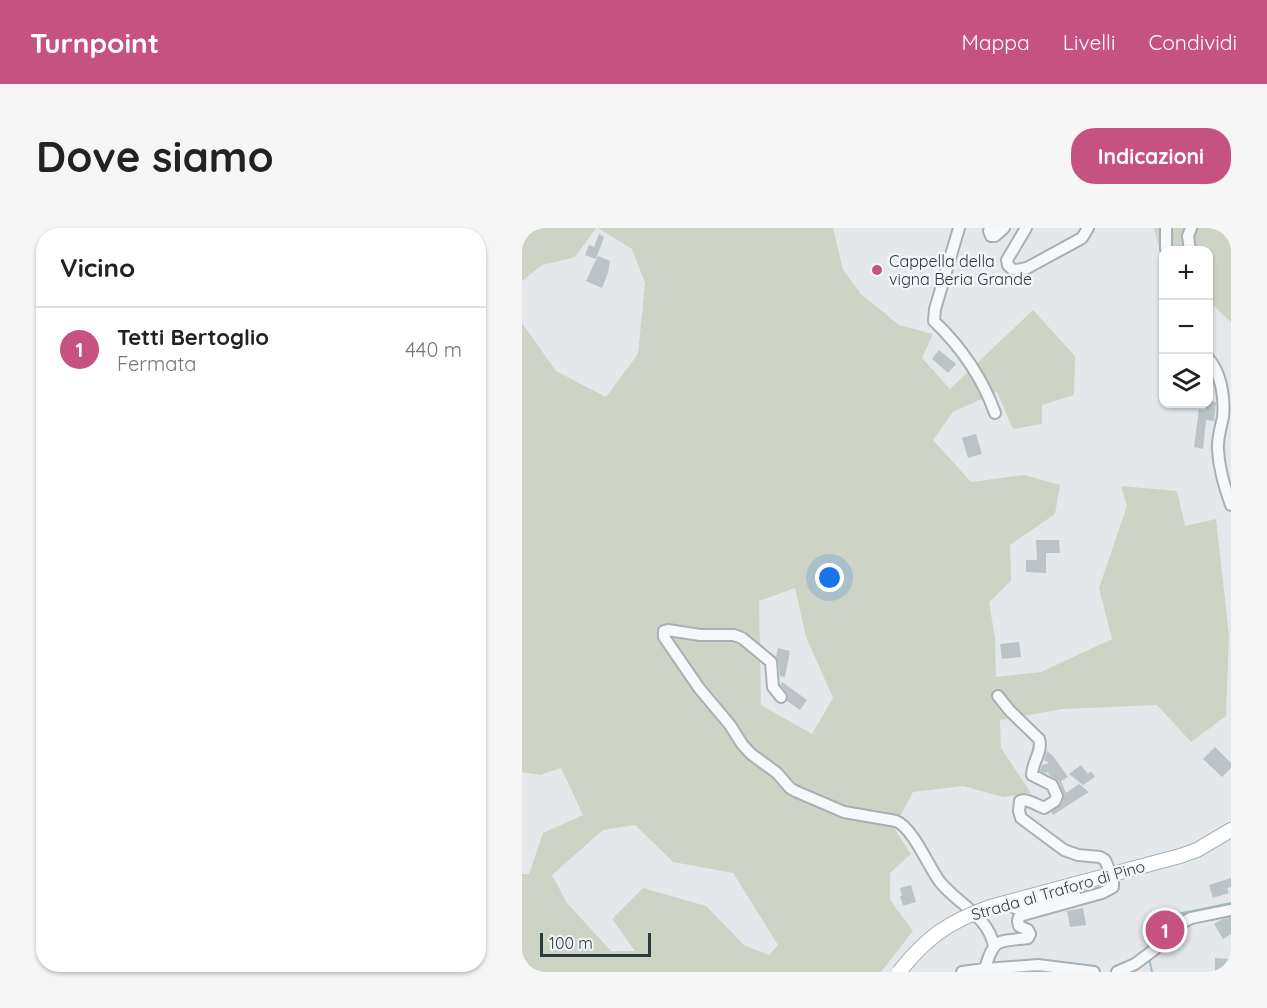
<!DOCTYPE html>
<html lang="it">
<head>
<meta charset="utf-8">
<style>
  :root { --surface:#fff; --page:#f6f6f6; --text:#222; --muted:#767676; --line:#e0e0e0; --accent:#c65282 }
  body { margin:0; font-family:Quicksand,sans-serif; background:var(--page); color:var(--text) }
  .controls { position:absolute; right:18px; top:18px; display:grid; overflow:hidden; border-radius:12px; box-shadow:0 2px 4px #0004 }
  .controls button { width:54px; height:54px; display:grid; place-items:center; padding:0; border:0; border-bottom:2px solid var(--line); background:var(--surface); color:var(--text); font:30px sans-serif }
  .scale { position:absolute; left:18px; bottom:15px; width:111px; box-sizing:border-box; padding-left:6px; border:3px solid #2c3a42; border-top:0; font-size:16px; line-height:21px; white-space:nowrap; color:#2c3a42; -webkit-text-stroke:4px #f3f6f8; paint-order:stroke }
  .you { position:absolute; left:308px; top:350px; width:21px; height:21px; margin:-15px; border:4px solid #fff; border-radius:50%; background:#1a73e8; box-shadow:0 0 0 9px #1a73e833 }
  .badge { display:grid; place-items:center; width:39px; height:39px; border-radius:50%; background:var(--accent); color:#fff; font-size:20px; font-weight:700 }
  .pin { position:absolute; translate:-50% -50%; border:3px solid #fff; box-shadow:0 2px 6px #0006 }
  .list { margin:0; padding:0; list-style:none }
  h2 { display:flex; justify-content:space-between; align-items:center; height:78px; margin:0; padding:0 24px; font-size:26px }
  h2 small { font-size:20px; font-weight:400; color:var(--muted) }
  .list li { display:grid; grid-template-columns:39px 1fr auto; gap:18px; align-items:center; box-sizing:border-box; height:84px; padding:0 24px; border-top:2px solid var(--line) }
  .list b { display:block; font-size:22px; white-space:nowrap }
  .list p { margin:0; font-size:20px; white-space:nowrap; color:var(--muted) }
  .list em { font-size:20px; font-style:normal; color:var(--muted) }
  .icon { flex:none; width:33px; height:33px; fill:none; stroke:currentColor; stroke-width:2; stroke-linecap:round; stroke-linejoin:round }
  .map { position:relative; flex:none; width:709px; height:744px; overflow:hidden; border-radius:24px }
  header { display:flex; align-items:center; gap:36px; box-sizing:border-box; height:84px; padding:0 30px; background:var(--accent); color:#fff }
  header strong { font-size:28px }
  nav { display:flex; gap:33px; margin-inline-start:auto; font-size:21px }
  .intro { display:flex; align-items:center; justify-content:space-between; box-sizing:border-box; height:144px; padding:0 36px }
  h1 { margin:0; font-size:42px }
  .button { padding:15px 27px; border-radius:24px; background:var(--accent); color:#fff; font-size:21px; font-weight:700 }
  main { display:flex; gap:36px; padding:0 36px }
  aside { flex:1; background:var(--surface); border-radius:24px; box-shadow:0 2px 4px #0004 }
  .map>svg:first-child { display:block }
  .green { fill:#cdd4c5; fill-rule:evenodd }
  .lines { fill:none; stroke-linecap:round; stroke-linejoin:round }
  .stream { stroke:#a1bec8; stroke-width:2 }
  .building { fill:#bbc3c7 }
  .minor-casing { stroke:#a9b0b5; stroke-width:14 }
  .major-casing { stroke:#a4afb6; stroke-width:16 }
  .minor { stroke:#f6f8f9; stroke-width:10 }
  .major { stroke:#fff; stroke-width:14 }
  .minor-bridge-casing { stroke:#a9b0b5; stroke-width:14; stroke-linecap:butt }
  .major-bridge-casing { stroke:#a4afb6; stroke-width:16; stroke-linecap:butt }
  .minor-bridge { stroke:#f6f8f9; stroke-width:10 }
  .major-bridge { stroke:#fff; stroke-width:14 }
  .poi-dot { fill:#c65282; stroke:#f3f6f8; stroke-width:2 }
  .labels { text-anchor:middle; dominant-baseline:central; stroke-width:5; stroke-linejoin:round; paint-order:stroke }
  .poi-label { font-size:16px; fill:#2c3a42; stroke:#f3f6f8; text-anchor:start }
  .street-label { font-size:16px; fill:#2c3a42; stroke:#f3f6f8 }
</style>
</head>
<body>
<header>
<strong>Turnpoint</strong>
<nav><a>Mappa</a><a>Livelli</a><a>Condividi</a></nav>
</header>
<div class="intro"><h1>Dove siamo</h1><a class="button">Indicazioni</a></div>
<main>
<aside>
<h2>Vicino<small></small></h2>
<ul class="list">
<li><span class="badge">1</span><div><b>Tetti Bertoglio</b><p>Fermata</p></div><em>440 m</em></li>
</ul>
</aside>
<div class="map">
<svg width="709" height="744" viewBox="0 0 709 744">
  <rect width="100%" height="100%" fill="#e4e8eb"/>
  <path class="green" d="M 0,0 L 74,0 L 53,29 L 20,37 L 0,53 Z
    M 76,0 L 311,0 L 321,42 L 339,66 L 377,97 L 411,106 L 400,130 L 428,161 L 511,82 L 553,128 L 552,167 L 520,177 L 520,196 L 491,201 L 475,164 L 431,184 L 411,212 L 449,254 L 502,247 L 538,257 L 533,286 L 488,317 L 489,353 L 467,374 L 473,410 L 474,449 L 519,444 L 590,411 L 577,360 L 605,278 L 599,258 L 655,263 L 663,298 L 694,291 L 707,407 L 704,488 L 669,514 L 635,477 L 541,481 L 478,492 L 479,520 L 509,565 L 481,569 L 441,558 L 391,564 L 372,600 L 389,626 L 368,645 L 368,672 L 391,703 L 359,744 L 0,744 L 0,646 L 7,646 L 21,605 L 61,587 L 39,540 L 18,547 L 0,544 L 0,95 L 34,143 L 84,169 L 116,126 L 123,55 L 110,21 ZM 273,360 L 284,409 L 311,470 L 290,506 L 239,477 L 237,373 ZM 113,597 L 151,634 L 211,645 L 256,717 L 247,727 L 222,717 L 184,678 L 121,660 L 90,691 L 113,723 L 89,723 L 45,675 L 30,647 L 81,602 Z
    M 632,0 L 709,0 L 709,94 L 687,74 L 686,22 L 642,22 L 641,34 Z"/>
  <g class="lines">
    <path class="stream" d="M 626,722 C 626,706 636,694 651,687 L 709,675
      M 627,730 L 630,744"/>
  </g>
  <path class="building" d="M 77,6 L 82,9 L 74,31 L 63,27 L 67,17 L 72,19 Z
    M 76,28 L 88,33 L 86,45 L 80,60 L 64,53 Z
    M 417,122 L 434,136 L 426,145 L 410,131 Z
    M 687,173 L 694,174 L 692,193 L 684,192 L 681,221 L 672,219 L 677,181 L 683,182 L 684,176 L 687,176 Z
    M 454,206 L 460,226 L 446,230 L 440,210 Z
    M 514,312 L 537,312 L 538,325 L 524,325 L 524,345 L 504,344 L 504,332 L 515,332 Z
    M 497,414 L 499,429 L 480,431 L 478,416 Z
    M 256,420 L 268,423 L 263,449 L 258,448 L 256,433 L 254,429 Z
    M 260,454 L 285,472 L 278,482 L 265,473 L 266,467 L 259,457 Z
    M 693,519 L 709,535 L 709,540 L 700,549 L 681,531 Z
    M 525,523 L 531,528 L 546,549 L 539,553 L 544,565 L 557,556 L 567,564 L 531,587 L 529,584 L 540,576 L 542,567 L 537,554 L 534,551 L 527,547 L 526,544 L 523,545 L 518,543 L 520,537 L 527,535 L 522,532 Z
    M 559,537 L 566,546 L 569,543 L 573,549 L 561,557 L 547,546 Z
    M 709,650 L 709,659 L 705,660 L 707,665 L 691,670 L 687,657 Z
    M 389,657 L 394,674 L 381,678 L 378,668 L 380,668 L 378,660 Z
    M 561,680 L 564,697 L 548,699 L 545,683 Z
    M 709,690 L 709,706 L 701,711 L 692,696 L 701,691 Z
    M 693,730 L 708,731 L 708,744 L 693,744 Z"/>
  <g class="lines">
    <defs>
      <path id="minor" d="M 437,0 L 413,81 L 412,93 C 439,119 460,149 473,185
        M 469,0 L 467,3 L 469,8 L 473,8 L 482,0
        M 504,0 L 485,32 L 486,37 L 490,41 L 494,42 L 505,40 L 560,10 L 566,0
        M 644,0 L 644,21 L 646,22
        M 668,22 L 666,8 L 669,0
        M 686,130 C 699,144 703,170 701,189 C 699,199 695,211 696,222 C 697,241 702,258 709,277
        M 476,468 L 488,483 L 517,511 C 521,524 510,534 510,547 L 530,557 L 535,568 L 533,573 L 522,580 C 514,577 505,570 498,573 L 497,583 L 499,590 L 542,622 L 556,627 L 578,629 L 583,632 L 586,639
        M 259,469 L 251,459 L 249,434 L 220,410 L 212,407 L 178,407 L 146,402 L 142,403 L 142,409 L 177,460 L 208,497 L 220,516 L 229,526 L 255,545 L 268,560 L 273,563 L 322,584 L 374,593 C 391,600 406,638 418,654 C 436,676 466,688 472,718
        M 485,674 L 493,680 L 546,666 L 553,666
        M 463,741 C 472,708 477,714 506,710 L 508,706 L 506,702 L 497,698 L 496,693 L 497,689 L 501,687 L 580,665 L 591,659 L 591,654
        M 440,744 L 463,741 L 516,737 L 572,744
        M 595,744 L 613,736 L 633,721 L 650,700 L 669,690 L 709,682"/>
      <path id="major" d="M 468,679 L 658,628 L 675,622 L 709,602"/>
    </defs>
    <use href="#minor" class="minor-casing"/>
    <use href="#major" class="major-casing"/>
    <use href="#minor" class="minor"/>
    <use href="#major" class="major"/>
    <defs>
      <path id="minor-bridge" d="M 586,639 L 591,654"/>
      <path id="major-bridge" d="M 377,744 C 405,709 426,694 468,679"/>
    </defs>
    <use href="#minor-bridge" class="minor-bridge-casing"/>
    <use href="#major-bridge" class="major-bridge-casing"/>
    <use href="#minor-bridge" class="minor-bridge"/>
    <use href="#major-bridge" class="major-bridge"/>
  </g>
  <circle class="poi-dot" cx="355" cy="42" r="6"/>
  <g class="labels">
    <g class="poi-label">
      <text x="367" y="33">Cappella della<tspan x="367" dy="18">vigna Beria Grande</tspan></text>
    </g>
    <g class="street-label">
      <text transform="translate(536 662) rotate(-16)">Strada al Traforo di Pino</text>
    </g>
  </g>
</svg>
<div class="controls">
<button>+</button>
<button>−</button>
<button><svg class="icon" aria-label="layers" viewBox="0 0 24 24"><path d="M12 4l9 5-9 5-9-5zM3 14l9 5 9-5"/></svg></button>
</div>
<div class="scale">100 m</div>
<div class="you"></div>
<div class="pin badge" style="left:643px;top:702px">1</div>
</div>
</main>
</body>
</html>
